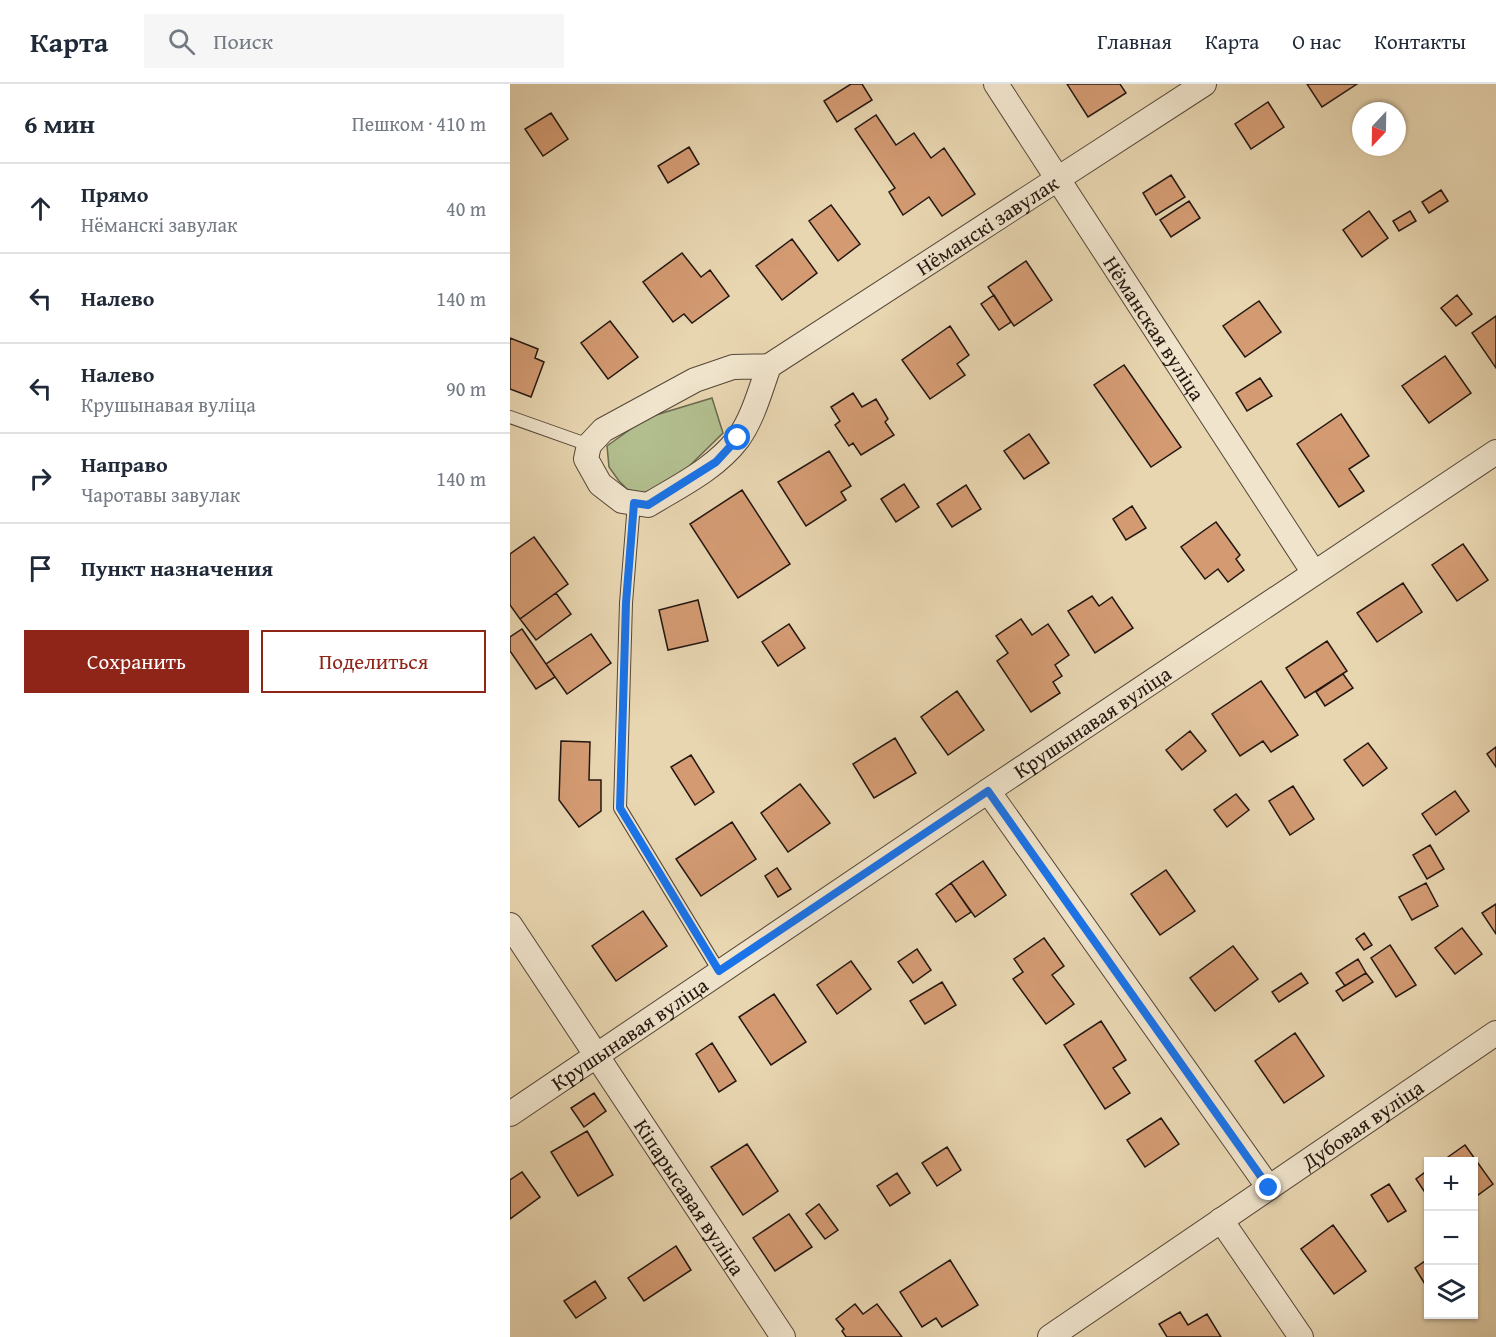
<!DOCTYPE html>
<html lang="ru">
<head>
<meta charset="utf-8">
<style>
  :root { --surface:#fff; --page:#f6f6f7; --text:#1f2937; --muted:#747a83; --line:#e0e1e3; --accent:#8f2418 }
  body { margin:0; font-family:"Gentium Book Plus",serif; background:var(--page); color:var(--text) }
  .controls { position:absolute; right:18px; bottom:18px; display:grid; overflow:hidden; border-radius:0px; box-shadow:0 2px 4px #0004 }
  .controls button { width:54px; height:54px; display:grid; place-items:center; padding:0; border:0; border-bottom:2px solid var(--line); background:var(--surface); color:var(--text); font:30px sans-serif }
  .compass { position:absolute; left:842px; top:18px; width:54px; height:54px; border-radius:50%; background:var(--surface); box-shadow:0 2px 4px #0004; rotate:202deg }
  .stop { position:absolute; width:18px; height:18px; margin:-14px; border:4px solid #1a73e8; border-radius:50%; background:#fff }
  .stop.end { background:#1a73e8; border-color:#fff; box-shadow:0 2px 6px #0008 }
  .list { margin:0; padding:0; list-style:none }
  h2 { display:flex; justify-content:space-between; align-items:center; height:78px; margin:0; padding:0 24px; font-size:26px }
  h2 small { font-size:20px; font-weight:400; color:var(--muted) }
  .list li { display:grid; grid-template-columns:39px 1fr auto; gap:18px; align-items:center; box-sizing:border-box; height:90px; padding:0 24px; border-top:2px solid var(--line) }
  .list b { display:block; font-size:22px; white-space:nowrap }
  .list p { margin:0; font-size:20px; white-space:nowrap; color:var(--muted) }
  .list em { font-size:20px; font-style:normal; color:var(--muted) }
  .actions { display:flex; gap:12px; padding:18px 24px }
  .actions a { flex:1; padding:14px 0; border:2px solid var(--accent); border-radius:0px; text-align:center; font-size:21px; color:var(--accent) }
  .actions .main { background:var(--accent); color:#fff }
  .icon { flex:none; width:33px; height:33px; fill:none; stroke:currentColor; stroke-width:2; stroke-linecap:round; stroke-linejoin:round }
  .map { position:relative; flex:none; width:986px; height:1253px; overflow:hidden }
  header { display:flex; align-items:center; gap:36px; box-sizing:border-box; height:84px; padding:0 30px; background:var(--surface); border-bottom:2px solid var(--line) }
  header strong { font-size:28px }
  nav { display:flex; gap:33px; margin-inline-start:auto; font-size:21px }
  .search { width:420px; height:54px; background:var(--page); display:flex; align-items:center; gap:15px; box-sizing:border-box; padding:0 21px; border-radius:0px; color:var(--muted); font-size:22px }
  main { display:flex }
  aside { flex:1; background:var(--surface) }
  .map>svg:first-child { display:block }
  .green { fill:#b2be8e; stroke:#6b6a4f; stroke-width:1.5 }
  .building { fill:#d49b73; stroke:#241710; stroke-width:1.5 }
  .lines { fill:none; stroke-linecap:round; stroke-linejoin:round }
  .service-casing { stroke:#554738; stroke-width:14 }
  .minor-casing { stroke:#554738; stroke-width:26 }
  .service { stroke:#f0e4cc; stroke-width:12 }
  .minor { stroke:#f0e4cc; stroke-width:24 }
  .route { stroke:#1a73e8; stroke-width:8 }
  .labels { text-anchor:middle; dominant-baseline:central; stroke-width:4.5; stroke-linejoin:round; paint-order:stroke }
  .street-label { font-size:21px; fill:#241710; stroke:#f0e4cc }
</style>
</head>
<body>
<header>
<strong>Карта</strong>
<div class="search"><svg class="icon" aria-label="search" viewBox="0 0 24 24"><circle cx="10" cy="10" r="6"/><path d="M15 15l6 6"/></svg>Поиск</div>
<nav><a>Главная</a><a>Карта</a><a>О нас</a><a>Контакты</a></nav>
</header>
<main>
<aside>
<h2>6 мин<small>Пешком · 410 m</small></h2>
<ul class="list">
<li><svg class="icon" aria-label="ahead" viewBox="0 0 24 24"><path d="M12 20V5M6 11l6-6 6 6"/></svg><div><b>Прямо</b><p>Нёманскі завулак</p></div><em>40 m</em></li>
<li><svg class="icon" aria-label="left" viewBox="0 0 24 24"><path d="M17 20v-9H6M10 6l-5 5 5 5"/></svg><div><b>Налево</b></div><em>140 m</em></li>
<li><svg class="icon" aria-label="left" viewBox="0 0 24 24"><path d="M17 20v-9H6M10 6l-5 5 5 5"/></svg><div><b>Налево</b><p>Крушынавая вуліца</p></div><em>90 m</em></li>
<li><svg class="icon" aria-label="right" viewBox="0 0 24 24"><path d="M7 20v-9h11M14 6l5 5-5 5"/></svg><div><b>Направо</b><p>Чаротавы завулак</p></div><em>140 m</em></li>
<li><svg class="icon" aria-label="arrive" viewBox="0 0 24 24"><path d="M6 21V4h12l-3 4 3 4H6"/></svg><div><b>Пункт назначения</b></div></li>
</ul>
<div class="actions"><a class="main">Сохранить</a><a>Поделиться</a></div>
</aside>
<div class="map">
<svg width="986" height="1253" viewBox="0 0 986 1253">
  <rect width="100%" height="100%" fill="#e8d6b1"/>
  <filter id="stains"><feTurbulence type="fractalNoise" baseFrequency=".00333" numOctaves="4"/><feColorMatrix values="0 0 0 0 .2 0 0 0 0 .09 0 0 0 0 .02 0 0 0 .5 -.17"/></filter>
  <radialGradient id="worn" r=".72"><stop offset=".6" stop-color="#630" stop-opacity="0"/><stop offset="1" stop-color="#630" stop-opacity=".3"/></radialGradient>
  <path class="green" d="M 202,314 L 213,349 L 165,396 L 131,410 L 117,405 L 109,397 L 99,383 L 97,362 L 136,334 Z"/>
  <path class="building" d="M 341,0 L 352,0 L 362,16 L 327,38 L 314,17 Z
    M 557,0 L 610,0 L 616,9 L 578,33 Z
    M 797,0 L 847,0 L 812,23 Z
    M 758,18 L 774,43 L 741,65 L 725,40 Z
    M 41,29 L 58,55 L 33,72 L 15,45 Z
    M 366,31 L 386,61 L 404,49 L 421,74 L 434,64 L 465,110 L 432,132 L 419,113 L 393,131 L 379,108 L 385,104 L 345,45 Z
    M 179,63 L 189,80 L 158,99 L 148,82 Z
    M 661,91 L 675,113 L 646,131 L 633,109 Z
    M 931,106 L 938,117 L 919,129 L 912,118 Z
    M 679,117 L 690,134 L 661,153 L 650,136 Z
    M 321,121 L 350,160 L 328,177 L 299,137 Z
    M 859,127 L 878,154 L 852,173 L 833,146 Z
    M 900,127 L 906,137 L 889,147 L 883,137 Z
    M 282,155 L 307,189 L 272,216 L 246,182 Z
    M 172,169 L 191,193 L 200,186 L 219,212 L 182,239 L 174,230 L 163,238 L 133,198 Z
    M 516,177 L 542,216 L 504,242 L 478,203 Z
    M 484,211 L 501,238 L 489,246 L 471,220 Z
    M 947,211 L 962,230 L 946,242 L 931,224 Z
    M 749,217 L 771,248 L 735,273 L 713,242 Z
    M 986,232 L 986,284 L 962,249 Z
    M 100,237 L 128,273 L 98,295 L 71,259 Z
    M 440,242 L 459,271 L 447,280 L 455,291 L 420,315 L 392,276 Z
    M 0,254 L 28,265 L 25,274 L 34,278 L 21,313 L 0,305 Z
    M 935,272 L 961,309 L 919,339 L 892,302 Z
    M 614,281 L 671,363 L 641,383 L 584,301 Z
    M 750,294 L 762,312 L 737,327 L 726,309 Z
    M 343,309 L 352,323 L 366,315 L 378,335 L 375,338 L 384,351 L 351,371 L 343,359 L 339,362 L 325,341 L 330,337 L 321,323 Z
    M 831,330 L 859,372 L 839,385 L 854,407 L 829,423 L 787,360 Z
    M 519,350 L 539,379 L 514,395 L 494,367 Z
    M 319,367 L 341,402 L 331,408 L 336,416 L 296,442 L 268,398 Z
    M 394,400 L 409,423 L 386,438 L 371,415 Z
    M 456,401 L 471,425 L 442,443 L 427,420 Z
    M 232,406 L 280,480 L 228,514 L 180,440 Z
    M 622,422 L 636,444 L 616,456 L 603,435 Z
    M 706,438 L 730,471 L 726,475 L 734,486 L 718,498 L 708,485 L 695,495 L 671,463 Z
    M 24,453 L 58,500 L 10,535 L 0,521 L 0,470 Z
    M 953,460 L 978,496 L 947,517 L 922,481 Z
    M 893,499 L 912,528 L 867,558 L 847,529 Z
    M 46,509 L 61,530 L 26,556 L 10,535 Z
    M 582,512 L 589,522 L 602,513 L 623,544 L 585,569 L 558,527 Z
    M 188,516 L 198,557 L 158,566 L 149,526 Z
    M 511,535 L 522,551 L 538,540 L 559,571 L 545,581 L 552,592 L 543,598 L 550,609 L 521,628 L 487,577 L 498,569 L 486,552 Z
    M 279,540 L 295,564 L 268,582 L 252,558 Z
    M 12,545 L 45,593 L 26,605 L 0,567 L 0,553 Z
    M 81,550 L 101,579 L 57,610 L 36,580 Z
    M 817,557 L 837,587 L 795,614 L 776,584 Z
    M 833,590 L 843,604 L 815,622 L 806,608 Z
    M 751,597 L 788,651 L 761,668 L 753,657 L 730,672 L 702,630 Z
    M 447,607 L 474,646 L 438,671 L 411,633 Z
    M 680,647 L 696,667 L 672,686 L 656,666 Z
    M 385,654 L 406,689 L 364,714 L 343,680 Z
    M 51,657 L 80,658 L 79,696 L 91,696 L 91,727 L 69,743 L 49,716 Z
    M 858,659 L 877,684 L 853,702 L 834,676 Z
    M 986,663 L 986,683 L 977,670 Z
    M 181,671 L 204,708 L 185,721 L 161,683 Z
    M 290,700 L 320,739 L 278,768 L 251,729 Z
    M 783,702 L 804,735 L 780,751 L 759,717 Z
    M 945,707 L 959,727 L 926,751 L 912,730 Z
    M 726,710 L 739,726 L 717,743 L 704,726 Z
    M 222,738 L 246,775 L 191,812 L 166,775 Z
    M 920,761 L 934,785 L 917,795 L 903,771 Z
    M 473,777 L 496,811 L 465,833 L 441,799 Z
    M 267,784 L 281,805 L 268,813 L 255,792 Z
    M 656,786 L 685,827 L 650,851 L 621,810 Z
    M 441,799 L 461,828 L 446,838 L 426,810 Z
    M 916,799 L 928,822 L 902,836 L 889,813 Z
    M 986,820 L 986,850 L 972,829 Z
    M 133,827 L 157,862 L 106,897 L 82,862 Z
    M 952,844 L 972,870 L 945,890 L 925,864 Z
    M 854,849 L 862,861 L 854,866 L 846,855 Z
    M 534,854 L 554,882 L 542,891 L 564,920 L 536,940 L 503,895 L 513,888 L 504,875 Z
    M 880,861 L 906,901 L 886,913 L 861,874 Z
    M 723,862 L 748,895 L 705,927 L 680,894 Z
    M 407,865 L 421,886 L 403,899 L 388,878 Z
    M 848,875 L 856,889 L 835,902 L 826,889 Z
    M 341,877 L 361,905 L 327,930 L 307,901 Z
    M 791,889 L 798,899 L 769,918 L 762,908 Z
    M 856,889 L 863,898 L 833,917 L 826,907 Z
    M 432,898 L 446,921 L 415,940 L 400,917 Z
    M 264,910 L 296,958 L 261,981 L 229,933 Z
    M 591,937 L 616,976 L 603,984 L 620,1009 L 595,1025 L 554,961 Z
    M 785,949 L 814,992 L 774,1019 L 745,977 Z
    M 202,959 L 226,997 L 209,1008 L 186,970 Z
    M 84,1009 L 96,1027 L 74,1043 L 61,1024 Z
    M 651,1034 L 669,1060 L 635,1083 L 617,1056 Z
    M 77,1047 L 103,1091 L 68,1112 L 41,1068 Z
    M 237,1060 L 268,1107 L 233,1131 L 201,1083 Z
    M 955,1061 L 983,1100 L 964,1114 L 964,1078 L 931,1078 Z
    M 437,1063 L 451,1086 L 427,1102 L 412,1079 Z
    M 918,1086 L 918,1113 L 906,1095 Z
    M 12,1088 L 30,1113 L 0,1135 L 0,1096 Z
    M 387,1089 L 400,1109 L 380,1122 L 367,1102 Z
    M 879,1100 L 896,1127 L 878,1138 L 861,1111 Z
    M 309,1120 L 328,1146 L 315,1155 L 296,1130 Z
    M 279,1130 L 302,1163 L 265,1187 L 243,1154 Z
    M 823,1141 L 856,1187 L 824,1210 L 791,1165 Z
    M 166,1162 L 181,1186 L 134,1217 L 118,1194 Z
    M 918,1175 L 918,1205 L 905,1184 Z
    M 440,1176 L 468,1221 L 432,1243 L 426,1234 L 412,1243 L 390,1208 Z
    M 85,1197 L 96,1214 L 66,1234 L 54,1217 Z
    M 345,1220 L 353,1230 L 367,1220 L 392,1253 L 336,1253 L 332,1247 L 334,1245 L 326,1235 Z
    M 670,1228 L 678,1241 L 697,1230 L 711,1253 L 657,1253 L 649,1240 Z"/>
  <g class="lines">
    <defs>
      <path id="service" d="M 0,333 L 79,361
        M 124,419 L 116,519 L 110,724 L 209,887"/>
      <g id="minor">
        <path id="s1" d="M 486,0 L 804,489"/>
        <path id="s2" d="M 259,282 C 250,307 243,334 228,355 C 205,385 169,402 138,421 L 112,417 L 90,400 L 76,375 L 79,361 L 93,346 L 185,296 L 223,283 L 259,282 L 694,0"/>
        <path d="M 478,707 L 759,1104"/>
        <path id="s3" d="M 0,841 L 273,1253"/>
        <path id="s4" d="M 0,1030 L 478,707 L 986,368"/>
        <path d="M 711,1136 L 791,1253"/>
        <path id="s5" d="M 540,1253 L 986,949"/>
      </g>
    </defs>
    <use href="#service" class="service-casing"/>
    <use href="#minor" class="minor-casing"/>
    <use href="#service" class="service"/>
    <use href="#minor" class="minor"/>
  </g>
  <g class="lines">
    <path class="route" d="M 228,354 L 206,378 L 138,421 L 124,419 L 116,519 L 110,724 L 209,887 L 478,707 L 759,1104"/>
  </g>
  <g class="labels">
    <g class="street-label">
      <text stroke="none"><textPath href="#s2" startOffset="750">Нёманскі завулак</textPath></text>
      <text stroke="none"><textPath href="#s1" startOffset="291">Нёманская вуліца</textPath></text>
      <text stroke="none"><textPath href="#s4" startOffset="702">Крушынавая вуліца</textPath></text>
      <text stroke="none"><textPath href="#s4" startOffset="144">Крушынавая вуліца</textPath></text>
      <text stroke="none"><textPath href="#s5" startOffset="378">Дубовая вуліца</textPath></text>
      <text stroke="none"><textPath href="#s3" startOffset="326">Кіпарысавая вуліца</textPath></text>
    </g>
  </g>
  <rect width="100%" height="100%" filter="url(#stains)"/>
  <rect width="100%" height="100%" fill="url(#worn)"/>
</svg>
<div class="controls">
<button>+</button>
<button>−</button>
<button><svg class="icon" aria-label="layers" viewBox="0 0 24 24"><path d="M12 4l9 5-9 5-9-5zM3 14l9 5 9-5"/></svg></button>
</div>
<svg class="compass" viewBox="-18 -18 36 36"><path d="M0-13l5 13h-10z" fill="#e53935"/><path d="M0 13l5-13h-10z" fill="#747a83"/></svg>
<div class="stop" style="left:228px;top:354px"></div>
<div class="stop end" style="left:759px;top:1104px"></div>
</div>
</main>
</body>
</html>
